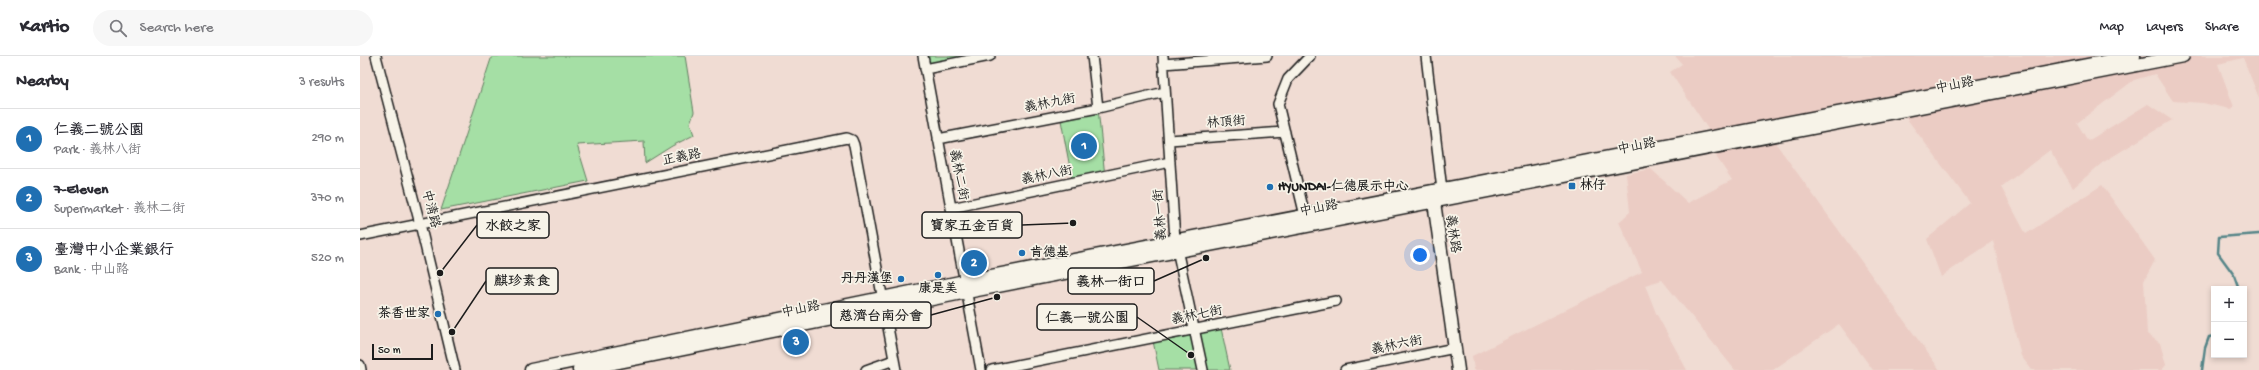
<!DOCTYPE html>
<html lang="en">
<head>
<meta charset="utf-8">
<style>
  :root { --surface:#fff; --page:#f7f7f7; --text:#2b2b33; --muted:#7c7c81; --line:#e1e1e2; --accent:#1f6fb2 }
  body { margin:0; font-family:"Gochi Hand","LXGW WenKai TC",sans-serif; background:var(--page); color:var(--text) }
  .controls { position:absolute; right:12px; bottom:12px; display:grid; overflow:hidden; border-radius:0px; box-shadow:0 2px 6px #0003 }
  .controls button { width:36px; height:36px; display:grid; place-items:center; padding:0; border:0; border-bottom:1px solid var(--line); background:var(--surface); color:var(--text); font:20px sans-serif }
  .scale { position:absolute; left:12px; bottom:10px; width:61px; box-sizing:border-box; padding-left:4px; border:2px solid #1c1c1c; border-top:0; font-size:11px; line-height:14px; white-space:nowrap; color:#1c1c1c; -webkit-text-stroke:3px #f7f3e8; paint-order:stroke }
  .you { position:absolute; left:1060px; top:199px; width:14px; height:14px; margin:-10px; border:3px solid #fff; border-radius:50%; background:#1a73e8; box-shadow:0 0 0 6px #1a73e833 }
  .badge { display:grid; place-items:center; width:26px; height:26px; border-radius:50%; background:var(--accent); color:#fff; font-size:13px; font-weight:700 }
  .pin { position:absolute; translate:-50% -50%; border:2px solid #fff; box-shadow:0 1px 4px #0006 }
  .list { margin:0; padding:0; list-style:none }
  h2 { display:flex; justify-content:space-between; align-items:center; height:52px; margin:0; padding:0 16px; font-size:17px }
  h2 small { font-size:13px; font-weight:400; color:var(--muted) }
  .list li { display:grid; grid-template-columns:26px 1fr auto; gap:12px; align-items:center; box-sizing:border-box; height:60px; padding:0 16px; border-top:1px solid var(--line) }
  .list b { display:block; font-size:15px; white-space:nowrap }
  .list p { margin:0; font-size:13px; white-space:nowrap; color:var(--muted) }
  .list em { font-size:13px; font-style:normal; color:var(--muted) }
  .icon { flex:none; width:22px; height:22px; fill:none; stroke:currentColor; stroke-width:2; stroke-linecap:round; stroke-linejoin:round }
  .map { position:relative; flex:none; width:1899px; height:314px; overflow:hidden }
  header { display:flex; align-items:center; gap:24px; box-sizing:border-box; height:56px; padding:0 20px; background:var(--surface); border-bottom:1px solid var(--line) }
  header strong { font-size:19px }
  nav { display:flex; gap:22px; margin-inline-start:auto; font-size:14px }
  .search { width:280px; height:36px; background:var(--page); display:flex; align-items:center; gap:10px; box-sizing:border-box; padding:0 14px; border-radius:22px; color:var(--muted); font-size:15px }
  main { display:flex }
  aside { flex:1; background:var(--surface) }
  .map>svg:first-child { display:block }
  .built { fill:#ebccc4 }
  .green { fill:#a5dfa5; stroke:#607e60 }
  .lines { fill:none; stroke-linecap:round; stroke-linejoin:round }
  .stream { stroke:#548588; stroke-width:2.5 }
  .street-casing { stroke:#1c1c1c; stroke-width:12 }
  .secondary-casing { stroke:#1c1c1c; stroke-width:15 }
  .street { stroke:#f7f3e8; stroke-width:9 }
  .secondary { stroke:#f7f3e8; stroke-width:12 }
  .poi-dot { fill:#1f6fb2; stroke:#f7f3e8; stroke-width:1.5 }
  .labels { text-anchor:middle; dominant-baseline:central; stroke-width:3.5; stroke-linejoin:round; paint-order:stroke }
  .street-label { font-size:13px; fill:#1c1c1c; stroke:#f7f3e8 }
  .poi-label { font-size:13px; font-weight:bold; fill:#1c1c1c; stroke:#f7f3e8; text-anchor:start }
  .leader { fill:none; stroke:#1c1c1c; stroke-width:1.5 }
  .callout-dot { fill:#1c1c1c; stroke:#f7f3e8; stroke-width:1.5 }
  .callout { fill:#f7f3e8; stroke:#1c1c1c; stroke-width:1.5 }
  .callout-label { font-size:14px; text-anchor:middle; font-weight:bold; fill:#1c1c1c }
</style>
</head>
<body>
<header>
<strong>Kartio</strong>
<div class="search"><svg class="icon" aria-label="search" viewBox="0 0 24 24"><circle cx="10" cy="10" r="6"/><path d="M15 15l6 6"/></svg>Search here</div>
<nav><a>Map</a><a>Layers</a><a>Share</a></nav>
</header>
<main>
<aside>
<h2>Nearby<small>3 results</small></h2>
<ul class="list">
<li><span class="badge">1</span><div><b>仁義二號公園</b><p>Park · 義林八街</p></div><em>290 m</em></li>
<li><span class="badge">2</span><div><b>7-Eleven</b><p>Supermarket · 義林二街</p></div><em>370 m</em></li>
<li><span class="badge">3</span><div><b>臺灣中小企業銀行</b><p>Bank · 中山路</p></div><em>520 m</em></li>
</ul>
</aside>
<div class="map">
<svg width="1899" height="314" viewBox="0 0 1899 314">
  <rect width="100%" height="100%" fill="#f0dcd3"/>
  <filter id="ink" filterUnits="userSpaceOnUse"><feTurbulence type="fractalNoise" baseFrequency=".025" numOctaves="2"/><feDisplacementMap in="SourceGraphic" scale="8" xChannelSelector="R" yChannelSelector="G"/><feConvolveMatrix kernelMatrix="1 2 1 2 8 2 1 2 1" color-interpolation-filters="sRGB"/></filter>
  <g filter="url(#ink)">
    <path class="built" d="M 1315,0 L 1899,0 L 1899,42 L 1883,2 L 1858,8 L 1874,51 L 1870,53 L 1843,47 L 1813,45 L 1795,18 L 1774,24 L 1717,67 L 1728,85 L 1788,48 L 1812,64 L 1742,107 L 1713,132 L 1690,94 L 1641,131 L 1666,178 L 1742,129 L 1795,204 L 1784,225 L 1787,278 L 1800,287 L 1806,309 L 1802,314 L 1672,314 L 1661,300 L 1633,185 L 1581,221 L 1567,183 L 1610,147 L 1529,39 L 1419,62 L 1417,89 L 1580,314 L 1513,314 L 1479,268 L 1413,314 L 1375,314 L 1302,224 L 1285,229 L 1296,257 L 1327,314 L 1114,314 L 1112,300 L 1282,216 L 1259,166 L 1270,156 L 1266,118 L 1291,113 L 1328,147 L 1372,124 L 1357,102 L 1348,73 L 1310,16 L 1322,8 Z"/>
    <path class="green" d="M 132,0 L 325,0 L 334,56 L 330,67 L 334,79 L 312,90 L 285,107 L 284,85 L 217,89 L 228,125 L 81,154 Z
      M 563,0 L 630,0 L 565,13 Z
      M 738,52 L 745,121 L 713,128 L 700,59 Z
      M 861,272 L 870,314 L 799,314 L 793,285 Z"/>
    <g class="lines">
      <path class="stream" d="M 1879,233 L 1874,219 L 1858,197 L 1859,181 L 1899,178
        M 1842,314 L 1845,292 L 1849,281 L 1854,280"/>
      <defs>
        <path id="street" d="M 16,0 L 60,168 L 95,314
          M 563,0 L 621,314
          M 732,0 L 738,52
          M 803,0 L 815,184 L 843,314
          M 1066,0 L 1082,134 L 1079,138
          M 803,8 L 907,0
          M 565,13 L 630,0
          M 578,83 L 738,52 L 805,36
          M 809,84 L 925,76
          M 591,152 L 810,106
          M 946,164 L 918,48 L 928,23 L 950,0
          M 0,180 L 487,82 L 492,84 L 494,89 L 536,314
          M 0,309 L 1,314
          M 506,314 L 534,304
          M 632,314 L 976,245
          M 985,314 L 1095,292"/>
        <path id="secondary" d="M 1074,146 L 1098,314
          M 171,314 L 605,225 L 1774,0
          M 219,314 L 607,236 L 1823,0"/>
      </defs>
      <use href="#street" class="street-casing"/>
      <use href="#secondary" class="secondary-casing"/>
      <use href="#street" class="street"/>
      <use href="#secondary" class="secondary"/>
    </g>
  </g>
  <g class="poi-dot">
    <rect x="1208" y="126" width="8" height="8" rx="2"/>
    <circle cx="910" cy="131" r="4"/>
    <circle cx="662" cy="197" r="4"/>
    <circle cx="578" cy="219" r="4"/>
    <circle cx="541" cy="223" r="4"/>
    <circle cx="78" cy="258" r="4"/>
  </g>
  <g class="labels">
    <g class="street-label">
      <text transform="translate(1595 30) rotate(-11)">中山路</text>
      <text transform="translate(690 48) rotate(-11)">義林九街</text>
      <text transform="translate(866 67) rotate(-4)">林頂街</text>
      <text transform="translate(1277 91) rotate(-11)">中山路</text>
      <text transform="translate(322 102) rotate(-11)">正義路</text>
      <text transform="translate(598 119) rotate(79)">義林二街</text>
      <text transform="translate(687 120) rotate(-11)">義林八街</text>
      <text transform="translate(70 153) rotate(76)">中清路</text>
      <text transform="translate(959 153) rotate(-11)">中山路</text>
      <text transform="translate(801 159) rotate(-94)">義林一街</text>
      <text transform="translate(1092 178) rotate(82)">義林路</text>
      <text transform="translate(441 254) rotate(-11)">中山路</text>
      <text transform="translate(837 260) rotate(-11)">義林七街</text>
      <text transform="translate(1037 290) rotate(-11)">義林六街</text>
    </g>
    <g class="poi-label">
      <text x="1220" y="130">林仔</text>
      <text x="918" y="131">HYUNDAI-仁德展示中心</text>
      <text x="670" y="197">肯德基</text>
      <text x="533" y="223" text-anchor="end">丹丹漢堡</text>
      <text x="578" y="233" text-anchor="middle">康是美</text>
      <text x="70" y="258" text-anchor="end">茶香世家</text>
    </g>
  </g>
  <path class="leader" d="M713 167L662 169M80 217L117 169M92 276L126 225M846 202L794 225M637 241L571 259M831 299L777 261"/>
  <g class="callout-dot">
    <circle cx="713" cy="167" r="4"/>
    <circle cx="80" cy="217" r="4"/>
    <circle cx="92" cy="276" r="4"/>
    <circle cx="846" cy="202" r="4"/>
    <circle cx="637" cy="241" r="4"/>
    <circle cx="831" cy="299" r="4"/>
  </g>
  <g class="callout">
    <rect x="562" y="156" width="100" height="26" rx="4"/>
    <rect x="117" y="156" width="72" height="26" rx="4"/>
    <rect x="126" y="212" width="72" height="26" rx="4"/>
    <rect x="708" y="212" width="86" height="26" rx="4"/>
    <rect x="471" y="246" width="100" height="26" rx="4"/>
    <rect x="677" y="248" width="100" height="26" rx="4"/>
  </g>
  <g class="callout-label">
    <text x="612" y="174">寶家五金百貨</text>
    <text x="153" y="174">水餃之家</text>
    <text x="162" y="229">麒珍素食</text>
    <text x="751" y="230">義林一街口</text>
    <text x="521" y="264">慈濟台南分會</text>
    <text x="727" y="266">仁義一號公園</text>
  </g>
</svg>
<div class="controls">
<button>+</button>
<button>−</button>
</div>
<div class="scale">50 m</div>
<div class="you"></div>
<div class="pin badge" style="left:724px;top:90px">1</div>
<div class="pin badge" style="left:614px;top:207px">2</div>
<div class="pin badge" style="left:436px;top:286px">3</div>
</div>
</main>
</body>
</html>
